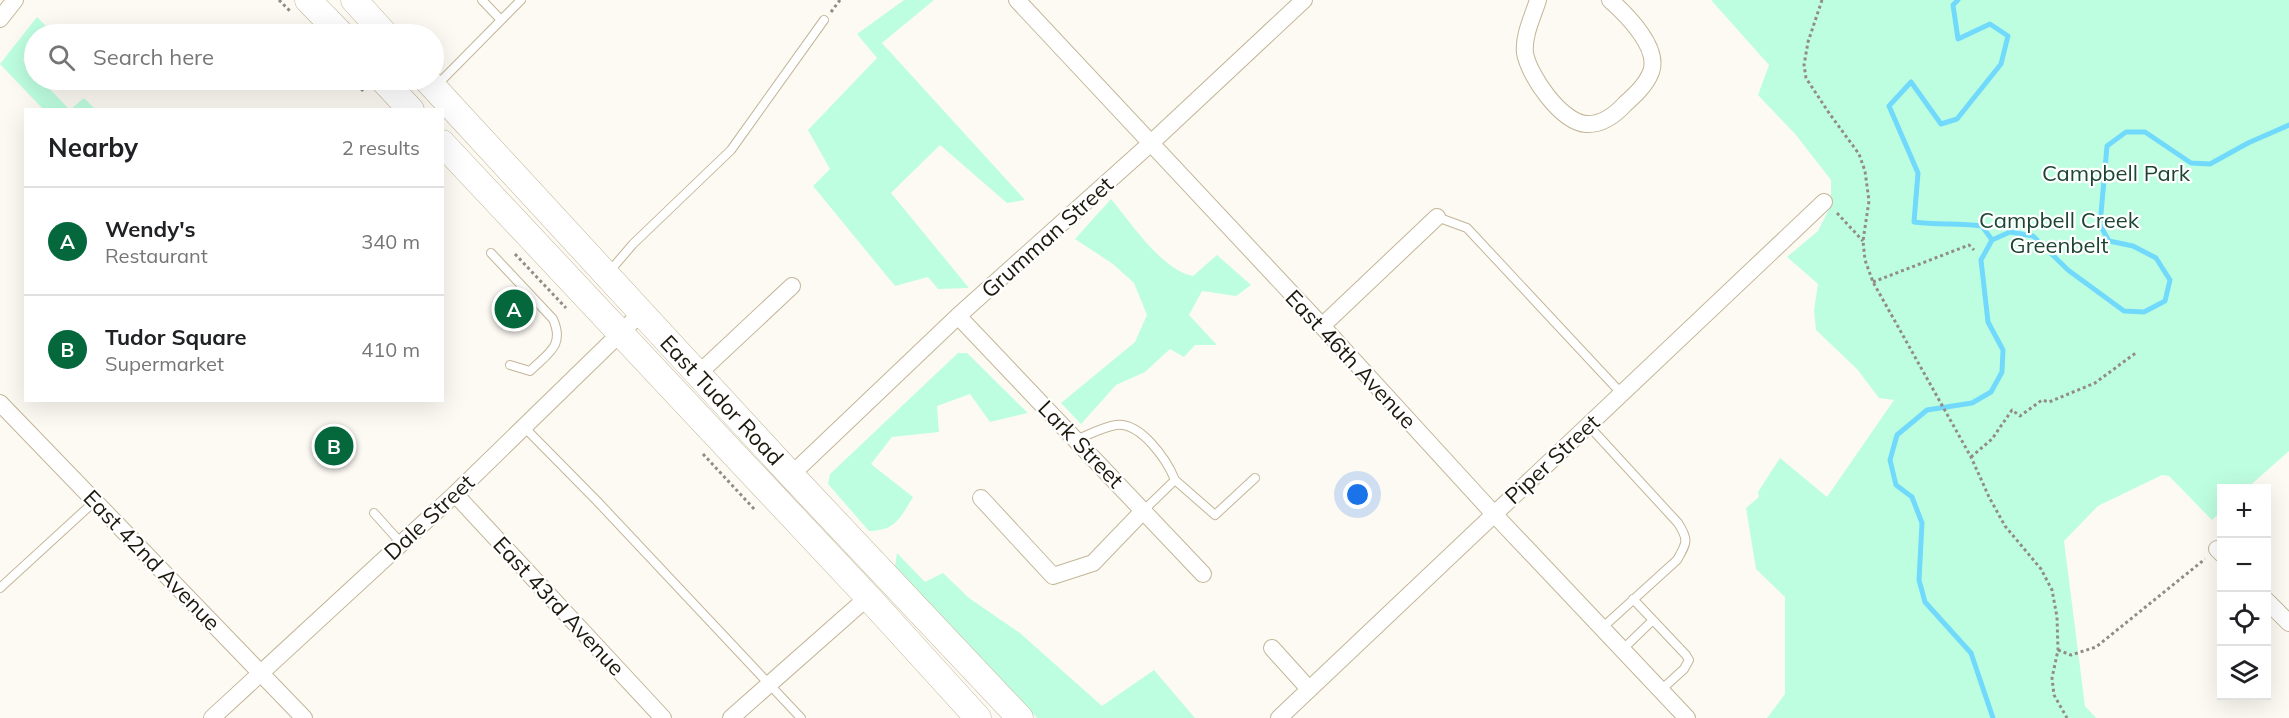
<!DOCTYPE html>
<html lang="en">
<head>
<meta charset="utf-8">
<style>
  :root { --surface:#fff; --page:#f6f6f6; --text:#202124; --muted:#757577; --line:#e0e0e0; --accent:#05683c }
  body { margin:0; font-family:Mulish,sans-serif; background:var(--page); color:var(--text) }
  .controls { position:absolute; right:18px; bottom:18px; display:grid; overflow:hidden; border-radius:0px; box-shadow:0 6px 24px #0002 }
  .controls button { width:54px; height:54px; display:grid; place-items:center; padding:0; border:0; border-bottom:2px solid var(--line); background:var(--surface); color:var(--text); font:30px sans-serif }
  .you { position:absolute; left:1358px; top:495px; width:21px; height:21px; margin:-15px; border:4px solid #fff; border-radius:50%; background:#1a73e8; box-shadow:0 0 0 9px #1a73e833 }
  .badge { display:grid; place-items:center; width:39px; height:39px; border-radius:50%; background:var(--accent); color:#fff; font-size:20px; font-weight:700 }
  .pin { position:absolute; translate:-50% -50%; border:3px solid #fff; box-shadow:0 2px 6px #0006 }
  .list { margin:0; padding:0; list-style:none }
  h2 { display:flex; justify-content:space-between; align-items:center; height:78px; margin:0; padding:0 24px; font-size:26px }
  h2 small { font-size:20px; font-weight:400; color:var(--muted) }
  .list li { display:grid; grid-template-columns:39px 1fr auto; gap:18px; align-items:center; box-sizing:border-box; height:108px; padding:0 24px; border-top:2px solid var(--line) }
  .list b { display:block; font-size:22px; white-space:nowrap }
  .list p { margin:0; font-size:20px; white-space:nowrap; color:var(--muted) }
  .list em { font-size:20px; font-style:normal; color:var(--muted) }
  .icon { flex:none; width:33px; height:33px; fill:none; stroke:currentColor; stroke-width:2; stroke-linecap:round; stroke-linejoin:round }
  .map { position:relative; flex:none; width:2289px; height:718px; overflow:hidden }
  .search { position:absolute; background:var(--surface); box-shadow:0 6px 24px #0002; left:24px; top:24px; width:420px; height:66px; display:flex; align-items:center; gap:15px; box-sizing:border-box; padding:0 21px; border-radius:33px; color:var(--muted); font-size:22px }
  .panel { position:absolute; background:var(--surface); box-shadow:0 6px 24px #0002; left:24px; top:108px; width:420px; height:294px; border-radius:0px }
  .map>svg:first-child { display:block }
  .green { fill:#befee0 }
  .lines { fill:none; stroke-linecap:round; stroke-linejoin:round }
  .stream { stroke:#71dafc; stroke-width:5 }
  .lane-casing { stroke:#c3b697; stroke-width:10 }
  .street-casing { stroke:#c3b697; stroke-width:18 }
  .primary-casing { stroke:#c3b697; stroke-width:27 }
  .path { stroke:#918d84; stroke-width:3; stroke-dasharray:3 3; stroke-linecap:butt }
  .lane { stroke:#fff; stroke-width:8 }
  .street { stroke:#fff; stroke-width:16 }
  .primary { stroke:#fff; stroke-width:26 }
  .labels { text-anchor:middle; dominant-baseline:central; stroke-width:4.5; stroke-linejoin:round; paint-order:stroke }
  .park-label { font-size:22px; fill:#1c4534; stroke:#fff }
  .street-label { font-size:22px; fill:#1d190d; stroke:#fff }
</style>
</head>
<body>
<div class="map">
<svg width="2289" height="718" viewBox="0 0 2289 718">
  <rect width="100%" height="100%" fill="#fdfaf4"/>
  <path class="green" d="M 904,0 L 934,0 L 882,43 L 1025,200 L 1007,203 L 940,145 L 891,193 L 969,288 L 938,289 L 928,277 L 895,286 L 813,186 L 830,169 L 808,130 L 877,58 L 857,34 Z
    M 1711,0 L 2289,0 L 2289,451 L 2247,488 L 2222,488 L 2221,512 L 2212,520 L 2169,476 L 2162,475 L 2098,506 L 2064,541 L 2085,706 L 2096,718 L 1767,718 L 1785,694 L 1785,597 L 1756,569 L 1746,508 L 1759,497 L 1758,492 L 1780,458 L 1827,497 L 1894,400 L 1879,398 L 1857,369 L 1816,330 L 1814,310 L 1818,284 L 1787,257 L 1818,231 L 1831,205 L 1831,180 L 1796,135 L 1758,95 L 1769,65 Z
    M 37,17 L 52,32 L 49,34 L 34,34 L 34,48 L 23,60 L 34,73 L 34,80 L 41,80 L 69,109 L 43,109 L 0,64 Z
    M 84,98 L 94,108 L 71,109 Z
    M 1111,199 C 1131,223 1162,270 1193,276 L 1217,255 L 1251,285 L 1236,296 L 1202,291 L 1189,315 L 1217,345 L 1195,345 L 1184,357 L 1170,349 L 1145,372 L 1116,385 L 1081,424 L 1061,403 L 1135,342 L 1147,315 L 1134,283 L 1113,264 L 1075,239 Z
    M 958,353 L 967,353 L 1028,413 L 990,422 L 970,394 L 937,406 L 939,432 L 892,437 L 871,464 L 913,497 C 901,517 895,531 869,531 L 828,484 L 830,474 Z
    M 897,553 L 925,582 L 943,573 L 969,598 L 1020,633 L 1102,706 L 1154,670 L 1195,718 L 1037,718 L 895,567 Z"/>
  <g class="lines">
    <path class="stream" d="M 1958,0 L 1953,5 L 1958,39 L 1990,24 L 2008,36 L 2001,64 L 1957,119 L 1941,124 L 1911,82 L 1889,106 L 1918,173 L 1914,222 C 1937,225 1959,223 1982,226 L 1992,240
      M 1992,240 L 2010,232 L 2033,236 L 2068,270 L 2124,311 L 2144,312 L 2165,301 L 2170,280 L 2156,258 L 2133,246 L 2109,241 L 2100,225 L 2107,146 L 2126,132 L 2145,132 L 2191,163 L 2210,164 L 2248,143 L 2289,125
      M 1992,240 L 1981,260 L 1988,322 L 2003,350 L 2002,372 L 1991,392 L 1972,403 L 1927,410 L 1897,435 L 1890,460 L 1896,485 L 1912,497 L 1922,523 L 1919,580 L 1925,602 L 1971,653 L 1993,718"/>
    <defs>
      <path id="lane" d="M 482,0 L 501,20
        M 437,85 L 521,0
        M 1437,217 L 1467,228 L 1621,393
        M 491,253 L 553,319 C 565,346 548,353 530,371 L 510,365
        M 609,272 L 633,244 L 731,150 L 824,20
        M 1588,425 L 1678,523 C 1689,540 1687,543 1677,560 L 1602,628
        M 524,427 L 597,501 L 801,718
        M 1076,440 C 1088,435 1103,427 1116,425 C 1141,422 1167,460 1175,480
        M 1144,510 L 1175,480 L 1215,515 L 1255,478
        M 374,513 L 401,543
        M 0,588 L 95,501
        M 1633,599 L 1686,655 L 1689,660 L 1684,669 L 1661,690
        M 1622,650 L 1653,620"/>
      <path id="street" d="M 1017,0 L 1322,326 L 1494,514 L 1687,718
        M 1538,0 C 1533,16 1523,36 1525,53 C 1529,76 1561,122 1586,124 C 1602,125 1614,116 1625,104 C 1635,95 1646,85 1651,72 C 1660,48 1627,15 1610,0
        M 0,19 L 15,0
        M 958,316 L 1203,574
        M 1322,326 L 1437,217
        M 698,374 L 792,286
        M 0,403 L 304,718
        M 791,475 L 958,316 L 1151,143 L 1304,0
        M 455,494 L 663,718
        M 981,498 L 1053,576 L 1093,563 L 1144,510
        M 2217,549 L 2222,554
        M 2266,600 L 2289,623
        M 1272,648 L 1309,689
        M 212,718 L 455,494 L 641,313
        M 731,718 L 868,597
        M 1279,718 L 1824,202"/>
      <path id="primary" d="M 308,0 L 341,34
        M 354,0 L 385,34
        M 383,80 L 411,110
        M 427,80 L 791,475 L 1020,718
        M 442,143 L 868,597 L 978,718"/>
    </defs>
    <use href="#lane" class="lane-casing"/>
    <use href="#street" class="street-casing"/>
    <use href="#primary" class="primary-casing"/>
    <path class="path" d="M 279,0 L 290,11
      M 1822,0 L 1808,42 L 1804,65 L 1806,78 L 1829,113 L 1859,154 L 1865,171 L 1869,201 L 1863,241 L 1865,260 L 1873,282 L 1971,457 L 1989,497 L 2005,526 L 2041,569 L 2052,590 L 2057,617 L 2058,650 L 2052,678 L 2054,695 L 2067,718
      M 831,12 L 840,0
      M 353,80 L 365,93
      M 1837,213 L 1863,241
      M 515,254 L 566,308
      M 1873,282 L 1969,245 L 1974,250
      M 703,454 L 756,511
      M 1971,457 L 1992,439 L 2012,410 L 2020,416 L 2042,400 L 2049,402 L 2095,383 L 2137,352
      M 2058,650 L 2071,655 L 2096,647 L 2205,559"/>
    <use href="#lane" class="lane"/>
    <use href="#street" class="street"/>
    <use href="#primary" class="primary"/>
  </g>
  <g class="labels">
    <g class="park-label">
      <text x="2116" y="173">Campbell Park</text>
      <text x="2059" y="220">Campbell Creek<tspan x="2059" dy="25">Greenbelt</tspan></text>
    </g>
    <g class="street-label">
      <text transform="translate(1047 237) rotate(-42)">Grumman Street</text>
      <text transform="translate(1351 359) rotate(47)">East 46th Avenue</text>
      <text transform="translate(722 400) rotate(47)">East Tudor Road</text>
      <text transform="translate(1081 444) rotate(46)">Lark Street</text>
      <text transform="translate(1552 459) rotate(-43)">Piper Street</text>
      <text transform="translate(429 517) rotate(-43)">Dale Street</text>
      <text transform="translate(152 560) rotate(46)">East 42nd Avenue</text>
      <text transform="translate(559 606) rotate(47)">East 43rd Avenue</text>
    </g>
  </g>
</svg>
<div class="controls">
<button>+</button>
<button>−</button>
<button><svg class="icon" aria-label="locate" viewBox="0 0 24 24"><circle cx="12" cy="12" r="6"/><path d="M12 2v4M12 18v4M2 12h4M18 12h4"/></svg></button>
<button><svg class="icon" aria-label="layers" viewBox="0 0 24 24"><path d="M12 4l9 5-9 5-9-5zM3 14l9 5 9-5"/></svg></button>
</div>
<div class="you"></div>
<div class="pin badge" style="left:514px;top:309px">A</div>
<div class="pin badge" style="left:334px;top:446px">B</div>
<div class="search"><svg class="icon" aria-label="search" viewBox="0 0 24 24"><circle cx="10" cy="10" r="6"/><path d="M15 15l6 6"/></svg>Search here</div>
<section class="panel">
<h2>Nearby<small>2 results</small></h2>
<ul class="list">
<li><span class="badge">A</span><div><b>Wendy's</b><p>Restaurant</p></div><em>340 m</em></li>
<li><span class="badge">B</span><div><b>Tudor Square</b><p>Supermarket</p></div><em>410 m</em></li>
</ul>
</section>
</div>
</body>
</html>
